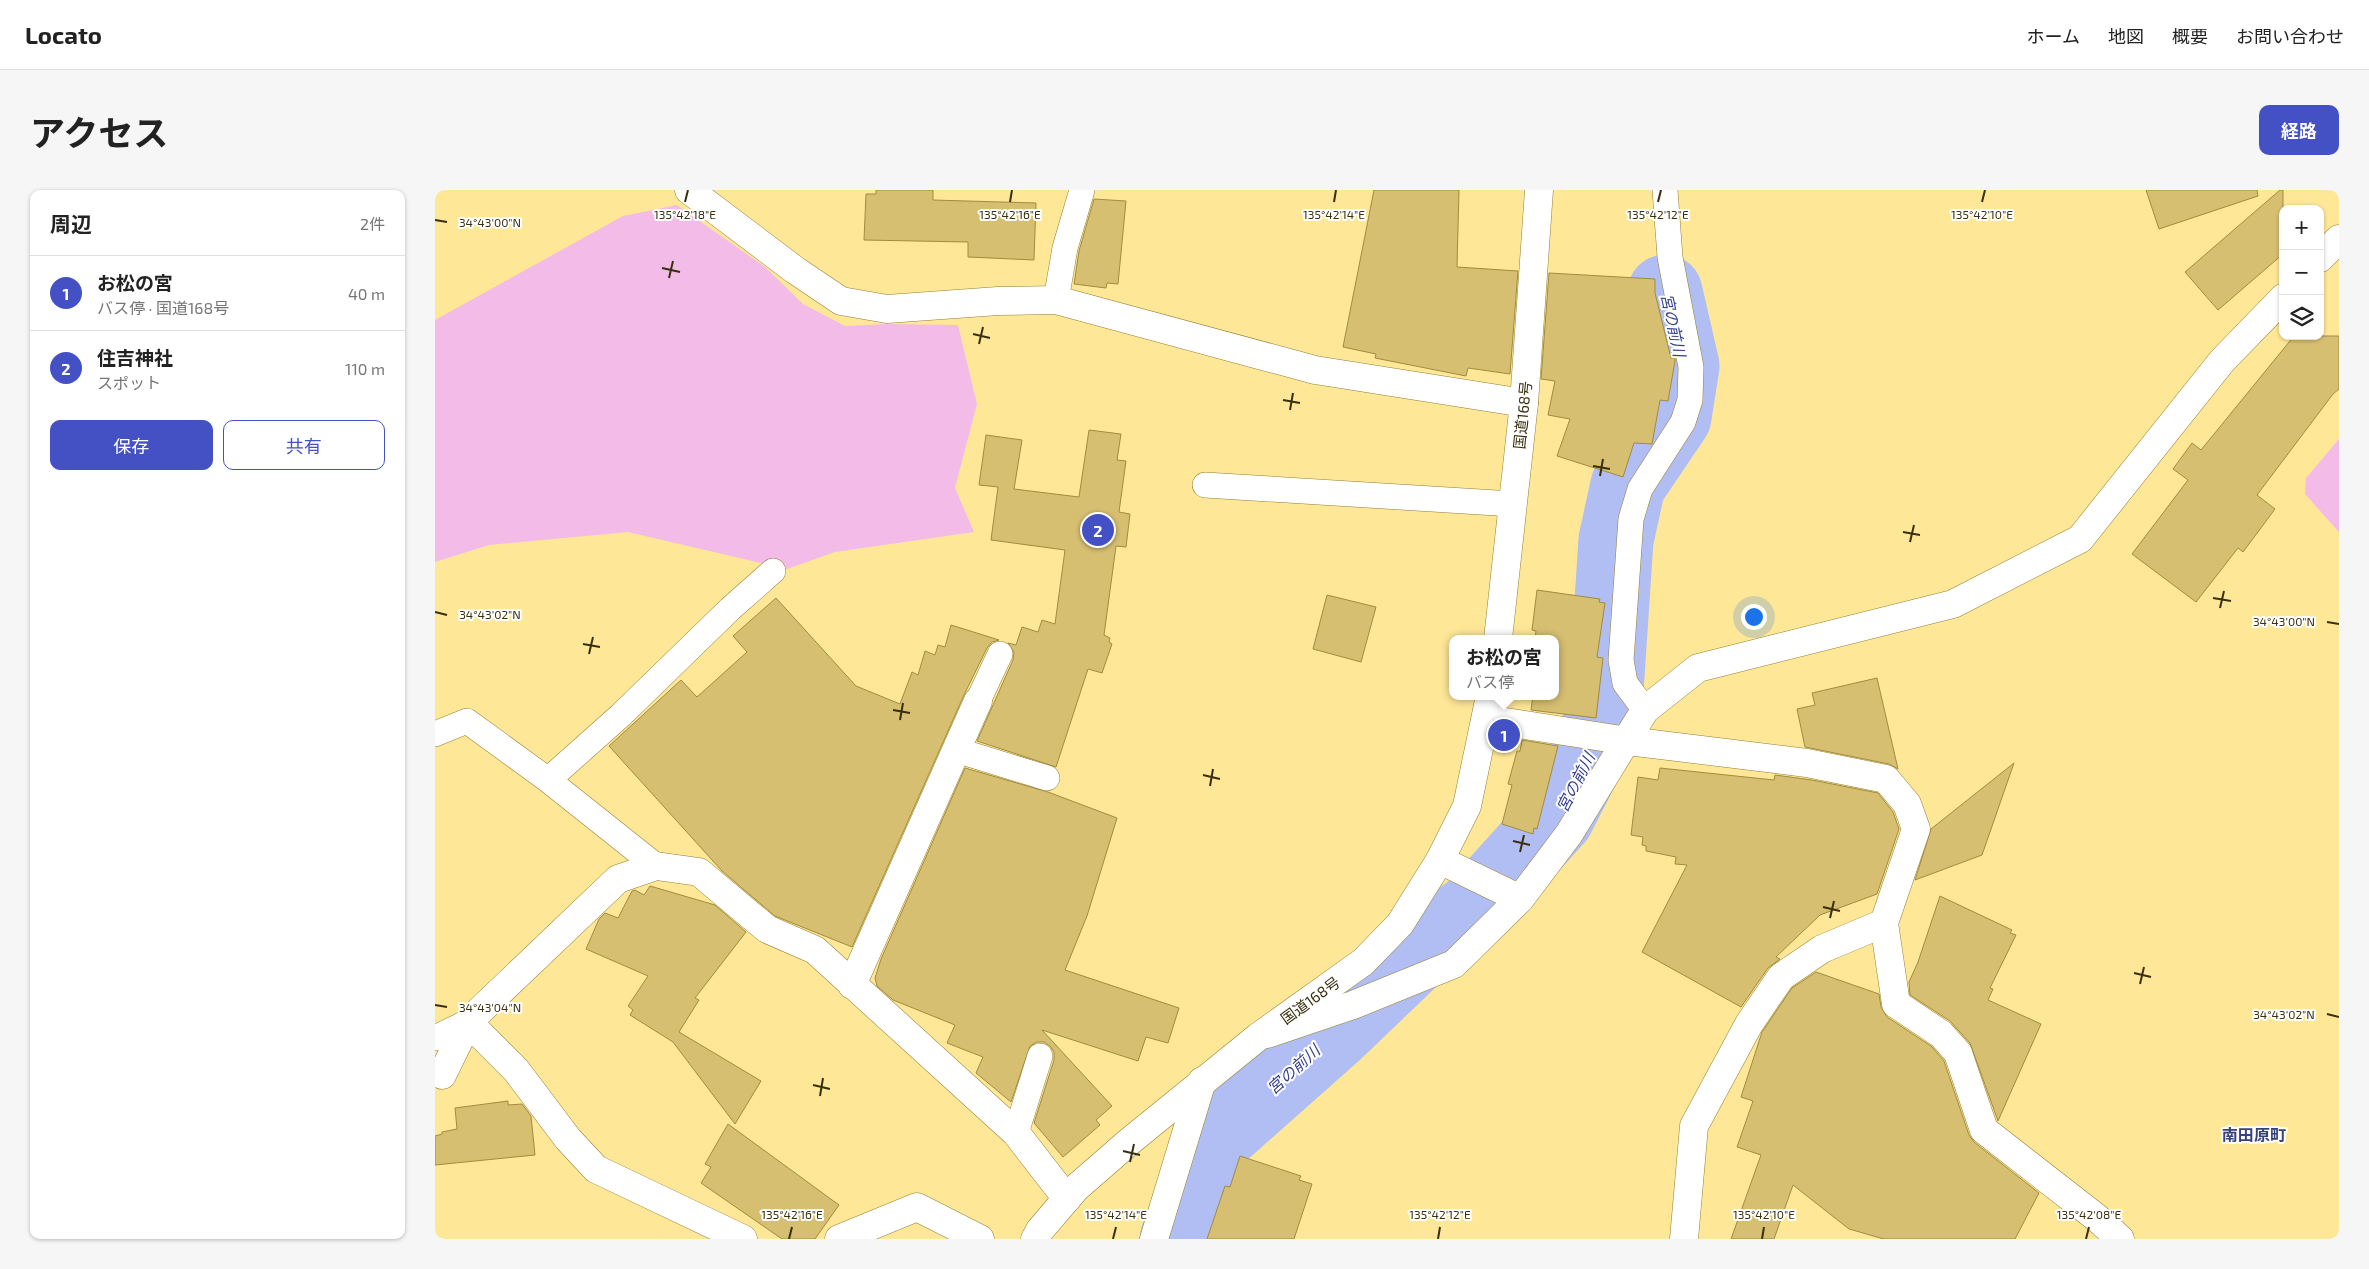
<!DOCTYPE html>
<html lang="ja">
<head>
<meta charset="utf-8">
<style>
  :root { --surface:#fff; --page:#f6f6f6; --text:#222; --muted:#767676; --line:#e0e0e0; --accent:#4451c5 }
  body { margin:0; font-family:"Exo 2","Noto Sans JP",sans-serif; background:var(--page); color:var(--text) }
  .controls { position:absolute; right:15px; top:15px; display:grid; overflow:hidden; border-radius:10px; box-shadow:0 1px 4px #0004 }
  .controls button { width:45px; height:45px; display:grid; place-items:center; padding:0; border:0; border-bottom:1px solid var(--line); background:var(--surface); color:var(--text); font:25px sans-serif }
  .you { position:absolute; left:1318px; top:426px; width:18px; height:18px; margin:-12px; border:4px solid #fff; border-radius:50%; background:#1a73e8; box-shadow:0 0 0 8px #1a73e833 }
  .badge { display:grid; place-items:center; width:32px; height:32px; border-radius:50%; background:var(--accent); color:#fff; font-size:16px; font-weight:700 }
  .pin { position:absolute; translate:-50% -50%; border:2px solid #fff; box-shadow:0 1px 5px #0006 }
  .popup { position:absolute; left:1014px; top:445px; width:110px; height:65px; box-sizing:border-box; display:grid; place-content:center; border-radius:10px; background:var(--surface); filter:drop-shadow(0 1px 4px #0005); font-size:16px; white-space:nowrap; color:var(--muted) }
  .popup b { font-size:19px; color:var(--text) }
  .popup::after { content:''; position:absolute; left:50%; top:100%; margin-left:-10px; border:10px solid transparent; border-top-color:var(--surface) }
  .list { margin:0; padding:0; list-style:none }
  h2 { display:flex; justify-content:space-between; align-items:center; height:65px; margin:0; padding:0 20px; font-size:21px }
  h2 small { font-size:16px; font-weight:400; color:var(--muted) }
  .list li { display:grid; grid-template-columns:32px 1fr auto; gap:15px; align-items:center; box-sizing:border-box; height:75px; padding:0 20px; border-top:1px solid var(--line) }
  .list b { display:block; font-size:19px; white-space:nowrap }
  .list p { margin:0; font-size:16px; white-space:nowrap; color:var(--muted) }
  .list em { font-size:16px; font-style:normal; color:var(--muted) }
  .actions { display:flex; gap:10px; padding:15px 20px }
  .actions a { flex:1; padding:11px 0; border:1px solid var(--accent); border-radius:10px; text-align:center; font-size:18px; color:var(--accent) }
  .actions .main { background:var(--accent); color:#fff }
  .icon { flex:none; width:28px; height:28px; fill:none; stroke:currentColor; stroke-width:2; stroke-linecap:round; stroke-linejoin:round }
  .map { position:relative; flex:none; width:1904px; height:1049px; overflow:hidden; border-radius:10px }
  header { display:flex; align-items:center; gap:30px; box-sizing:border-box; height:70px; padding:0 25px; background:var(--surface); border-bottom:1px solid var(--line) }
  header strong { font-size:24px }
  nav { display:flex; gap:28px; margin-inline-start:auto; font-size:18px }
  .intro { display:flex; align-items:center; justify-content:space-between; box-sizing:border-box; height:120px; padding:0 30px }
  h1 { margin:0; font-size:35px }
  .button { padding:12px 22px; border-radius:10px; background:var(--accent); color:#fff; font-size:18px; font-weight:700 }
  main { display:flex; gap:30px; padding:0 30px }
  aside { flex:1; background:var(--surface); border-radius:10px; box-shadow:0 1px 4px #0004 }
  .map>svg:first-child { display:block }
  .green { fill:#f3bbe8 }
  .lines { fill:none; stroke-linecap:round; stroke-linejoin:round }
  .river { stroke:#b0bef3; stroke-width:75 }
  .building { fill:#d7bf72; stroke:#a28b3d }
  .lane-casing { stroke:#957f30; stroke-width:26 }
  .street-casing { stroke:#957f30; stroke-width:29 }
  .highway-casing { stroke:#957f30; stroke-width:29 }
  .lane { stroke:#fff; stroke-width:25 }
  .street { stroke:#fff; stroke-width:28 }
  .highway { stroke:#fff; stroke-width:28 }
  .ticks { fill:none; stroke:#382f0e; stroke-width:2 }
  .labels { text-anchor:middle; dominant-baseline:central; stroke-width:4; stroke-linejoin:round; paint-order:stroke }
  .street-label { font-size:15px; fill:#382f0e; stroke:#fff }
  .water-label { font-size:16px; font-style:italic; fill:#343f8b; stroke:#fff }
  .neighbourhood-label { font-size:16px; font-weight:bold; fill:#37427d; stroke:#fff }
  .ticks-label { font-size:12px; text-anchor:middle; fill:#382f0e; stroke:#fff; stroke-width:4; stroke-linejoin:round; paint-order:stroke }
</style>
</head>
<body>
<header>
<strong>Locato</strong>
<nav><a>ホーム</a><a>地図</a><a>概要</a><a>お問い合わせ</a></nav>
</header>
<div class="intro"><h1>アクセス</h1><a class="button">経路</a></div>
<main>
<aside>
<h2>周辺<small>2件</small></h2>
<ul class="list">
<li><span class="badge">1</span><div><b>お松の宮</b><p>バス停 · 国道168号</p></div><em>40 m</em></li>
<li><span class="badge">2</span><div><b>住吉神社</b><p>スポット</p></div><em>110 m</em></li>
</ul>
<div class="actions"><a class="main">保存</a><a>共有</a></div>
</aside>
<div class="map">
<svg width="1904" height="1049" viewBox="0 0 1904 1049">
  <rect width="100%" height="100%" fill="#ffe798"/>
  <path class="green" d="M 242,15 L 330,77 L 368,114 L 410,136 L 452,134 L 523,135 L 542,214 L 520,298 L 539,342 L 400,362 L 352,379 L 193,342 L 54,355 L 0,372 L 0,130 L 188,26 Z
    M 1904,249 L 1904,342 L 1870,304 L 1871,288 Z"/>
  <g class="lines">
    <path class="river" d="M 742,1049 L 777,951 L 900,842 L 998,748 L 1038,720 L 1122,627 L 1157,559 L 1170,516 L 1181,350 L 1193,295 L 1239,227 L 1247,176 L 1230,102"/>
  </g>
  <path class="building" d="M 441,0 L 498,0 L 498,10 L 601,13 L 599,70 L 533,67 L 533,52 L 429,50 L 431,4 L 441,4 Z
    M 939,0 L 1024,0 L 1022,77 L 1083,81 L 1075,184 L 1033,178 L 1031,186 L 940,168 L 941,164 L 908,157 Z
    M 1711,0 L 1822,0 L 1823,6 L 1724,39 Z
    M 1845,0 L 1848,0 L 1848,64 L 1783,120 L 1750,82 Z
    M 659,9 L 691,11 L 683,94 L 672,93 L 671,98 L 639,94 L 644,61 Z
    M 1114,83 L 1220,89 L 1220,103 L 1236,168 L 1240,168 L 1240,171 L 1233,211 L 1225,210 L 1217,254 L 1199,253 L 1188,287 L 1122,266 L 1135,229 L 1113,225 L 1120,191 L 1106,189 Z
    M 1859,146 L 1904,146 L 1904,199 L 1898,204 L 1822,305 L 1840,319 L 1808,362 L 1803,358 L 1761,412 L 1697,364 L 1753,290 L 1738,279 L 1757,253 L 1766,260 Z
    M 654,240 L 686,244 L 682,270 L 691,271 L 684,322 L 695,324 L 691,357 L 681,356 L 669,445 L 675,448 L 674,452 L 677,454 L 667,483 L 653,479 L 621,577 L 542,551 L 578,470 L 579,462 L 573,453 L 581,455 L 587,437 L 603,442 L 607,430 L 620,434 L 630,360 L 556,350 L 563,297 L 544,295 L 551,245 L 587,250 L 579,299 L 644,307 Z
    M 1102,400 L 1165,409 L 1164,412 L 1170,413 L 1162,467 L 1168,468 L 1161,528 L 1096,520 L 1098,506 L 1120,506 L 1120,449 L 1100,449 L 1101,441 L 1097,440 Z
    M 892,405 L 941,417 L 926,472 L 878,459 Z
    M 341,408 L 421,496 L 465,514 L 477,482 L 483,485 L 490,461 L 500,465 L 503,455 L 510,457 L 516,435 L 564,450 L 557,452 L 552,458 L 529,505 L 417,757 L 340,726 L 287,681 L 174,556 L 246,490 L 262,507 L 312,462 L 298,446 Z
    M 1442,488 L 1463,579 L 1454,574 L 1370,557 L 1362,519 L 1380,515 L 1377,503 Z
    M 1087,550 L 1123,556 L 1102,639 L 1099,638 L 1098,644 L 1067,634 L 1077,595 L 1073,594 L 1082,561 L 1085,561 Z
    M 1579,573 L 1547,665 L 1480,690 L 1496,639 Z
    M 530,578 L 613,602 L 682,628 L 652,726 L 630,780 L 744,818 L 733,853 L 711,847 L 703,871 L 607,840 L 677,916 L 661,930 L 665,935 L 628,967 L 599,933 L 619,870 L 619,862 L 615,856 L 609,852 L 602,852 L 595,856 L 576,912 L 541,883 L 548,867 L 512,853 L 520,835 L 458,810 L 442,796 L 440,788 L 446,769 Z
    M 1225,578 L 1339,590 L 1340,585 L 1377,590 L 1443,603 L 1458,622 L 1464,639 L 1442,704 L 1385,725 L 1341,767 L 1345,769 L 1333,778 L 1306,817 L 1207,762 L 1252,675 L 1240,674 L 1241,667 L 1211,661 L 1211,656 L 1207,655 L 1208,647 L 1196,645 L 1203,587 L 1223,590 Z
    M 215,696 L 280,715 L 311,742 L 260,808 L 264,810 L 244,842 L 326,891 L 300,934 L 238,852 L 195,825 L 198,820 L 193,816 L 213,786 L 151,759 L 164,729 L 170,723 L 183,728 L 197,701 L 200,700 L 209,705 Z
    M 1505,706 L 1577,740 L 1575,743 L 1581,745 L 1555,798 L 1558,799 L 1553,810 L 1606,834 L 1563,931 L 1535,853 L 1515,831 L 1475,805 L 1474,792 L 1483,772 Z
    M 1381,782 L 1444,804 L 1446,817 L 1452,827 L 1496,856 L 1509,871 L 1534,945 L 1539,952 L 1604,1003 L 1580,1049 L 1449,1049 L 1414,1039 L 1358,995 L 1339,1049 L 1296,1049 L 1326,965 L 1302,957 L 1318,911 L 1306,907 L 1327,842 L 1357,798 Z
    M 73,911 L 73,915 L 87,914 L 96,926 L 100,965 L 0,975 L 0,946 L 7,944 L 7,942 L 22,939 L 20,918 Z
    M 293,934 L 404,1015 L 380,1049 L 347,1049 L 266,993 L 276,977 L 270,974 Z
    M 805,966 L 866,986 L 864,990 L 877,994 L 859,1049 L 772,1049 L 790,996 L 795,997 Z"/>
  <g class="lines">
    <defs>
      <path id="lane" d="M 621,110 L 630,58 L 647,0
        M 770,295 L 1078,314
        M 543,511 L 565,464
        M 1210,520 L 1190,493 L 1186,470 L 1196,329 L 1205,299 L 1248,232 L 1255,210 L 1256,177 L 1235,67 L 1230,0
        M 0,544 L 32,531 L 113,590 L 221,676
        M 521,560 L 612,588
        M 113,590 L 186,525 L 295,419 L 338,381
        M 0,848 L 33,832
        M 581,943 L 605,866"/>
      <path id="street" d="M 254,0 L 360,80 L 406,111 L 452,119 L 563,111 L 621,110 L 880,180 L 1089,213
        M 1885,68 L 1904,49
        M 1051,529 L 1193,551 L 1372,573 L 1451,589 L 1472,614 L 1481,639 L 1449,733 L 1387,759 L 1346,787 L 1314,834 L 1259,936 L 1249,1049
        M 1005,670 L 1085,709
        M 1449,733 L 1461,814 L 1506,844 L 1523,863 L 1549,940 L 1662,1028 L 1685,1049
        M 417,795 L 543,511
        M 33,832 L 81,880 L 133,949 L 161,979 L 308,1049
        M 832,844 L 918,815 L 1019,774 L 1085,709 L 1134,644 L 1210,520 L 1263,478 L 1518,414 L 1645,349 L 1787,171 L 1848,108
        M 7,885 L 33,832 L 183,689 L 221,676 L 264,682 L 332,739 L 380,760 L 581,943 L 632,1009
        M 404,1049 L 482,1017 L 545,1049
        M 719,1049 L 767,891"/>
      <path id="highway" d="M 1063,449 L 1089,213 L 1104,0
        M 600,1049 L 605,1040 L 641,998 L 695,951 L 823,847 L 928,772 L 965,734 L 1005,670 L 1032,616 L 1055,506"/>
    </defs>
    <use href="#lane" class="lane-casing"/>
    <use href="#street" class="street-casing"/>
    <use href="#highway" class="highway-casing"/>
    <use href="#lane" class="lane"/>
    <use href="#street" class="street"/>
    <use href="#highway" class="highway"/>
  </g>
  <path class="ticks" d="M 250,12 L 253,0M 575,12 L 577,0M 899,12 L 901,0M 1223,12 L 1226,0M 1547,12 L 1550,0M 0,30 L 12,32M 227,78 L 245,82M 234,88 L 238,71M 538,144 L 555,148M 544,154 L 548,137M 848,210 L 865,213M 855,220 L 858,203M 1158,276 L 1175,279M 1165,286 L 1168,269M 1468,342 L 1485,345M 1475,352 L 1479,335M 1778,408 L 1796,411M 1785,418 L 1789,401M 0,422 L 12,425M 1892,432 L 1904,434M 148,454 L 165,457M 154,464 L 158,447M 458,520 L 475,523M 465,530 L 468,513M 768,585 L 785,589M 775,596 L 778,579M 1078,651 L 1095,655M 1085,662 L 1089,645M 1388,717 L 1405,721M 1395,728 L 1399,711M 1699,783 L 1716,787M 1705,794 L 1709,777M 0,815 L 12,817M 1892,824 L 1904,827M 378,895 L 395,899M 385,906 L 388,888M 688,961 L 705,965M 695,972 L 699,954M 354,1049 L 357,1037M 678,1049 L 681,1037M 1003,1049 L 1005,1037M 1327,1049 L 1329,1037M 1651,1049 L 1654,1037"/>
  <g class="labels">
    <g class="street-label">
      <text transform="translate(1087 225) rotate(-84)">国道168号</text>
      <text transform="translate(875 810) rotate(-36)">国道168号</text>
    </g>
    <g class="water-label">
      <text transform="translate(1239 135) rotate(78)">宮の前川</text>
      <text transform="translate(1140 592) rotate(-63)">宮の前川</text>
      <text transform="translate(858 879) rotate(-42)">宮の前川</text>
    </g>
    <g class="neighbourhood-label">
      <text x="1819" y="944">南田原町</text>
    </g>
  </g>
  <g class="ticks-label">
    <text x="250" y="29">135°42'18"E</text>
    <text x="575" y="29">135°42'16"E</text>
    <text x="899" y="29">135°42'14"E</text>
    <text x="1223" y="29">135°42'12"E</text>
    <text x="1547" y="29">135°42'10"E</text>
    <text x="55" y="37">34°43'00"N</text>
    <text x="55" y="429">34°43'02"N</text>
    <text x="1849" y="436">34°43'00"N</text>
    <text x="55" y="822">34°43'04"N</text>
    <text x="1849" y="829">34°43'02"N</text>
    <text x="357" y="1029">135°42'16"E</text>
    <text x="681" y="1029">135°42'14"E</text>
    <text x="1005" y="1029">135°42'12"E</text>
    <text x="1329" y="1029">135°42'10"E</text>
    <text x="1654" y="1029">135°42'08"E</text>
  </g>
</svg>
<div class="controls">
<button>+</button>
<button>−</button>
<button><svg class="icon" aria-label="layers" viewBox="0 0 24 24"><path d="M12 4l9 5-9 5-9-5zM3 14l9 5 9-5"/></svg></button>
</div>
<div class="you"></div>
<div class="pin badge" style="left:1069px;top:545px">1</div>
<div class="popup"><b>お松の宮</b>バス停</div>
<div class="pin badge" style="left:663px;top:340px">2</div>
</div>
</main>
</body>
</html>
